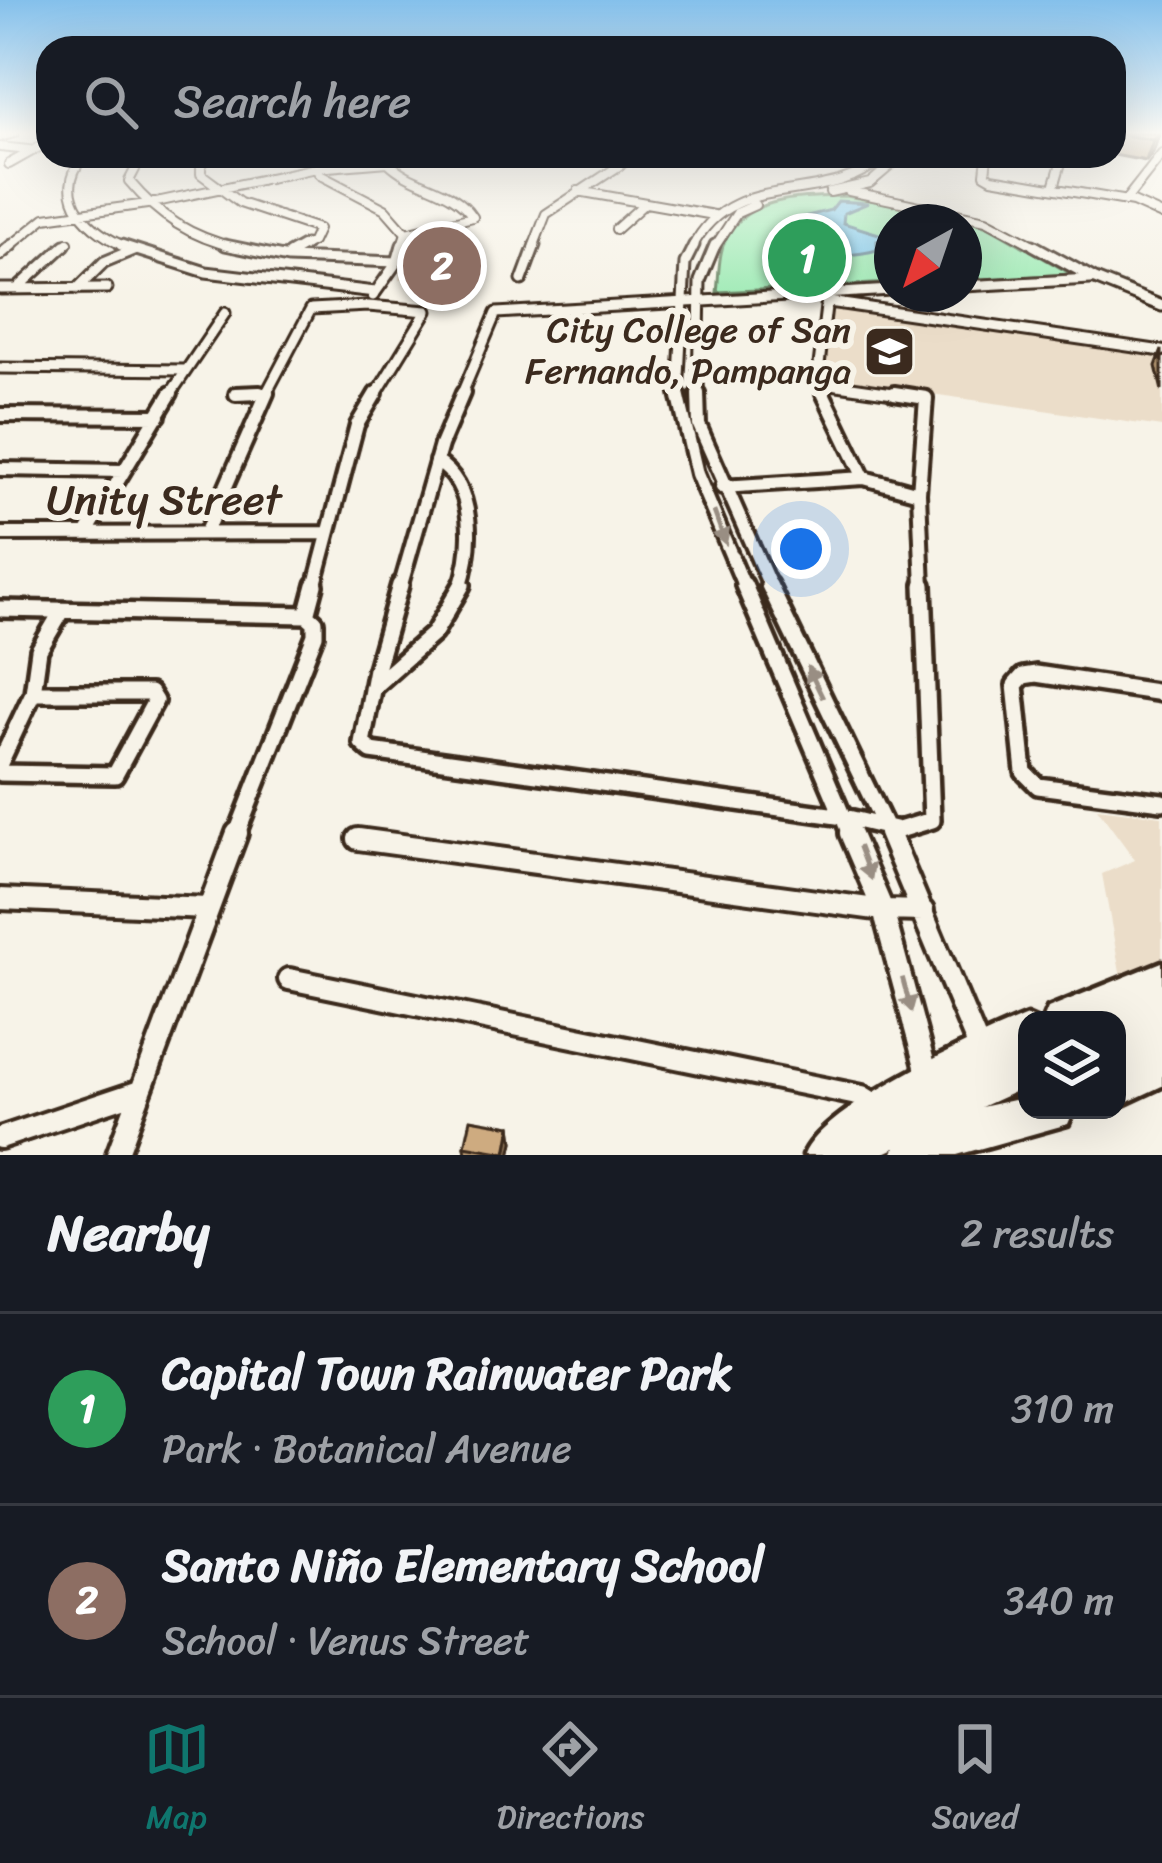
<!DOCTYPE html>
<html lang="en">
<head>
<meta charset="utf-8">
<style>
  :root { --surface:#171b24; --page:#20242c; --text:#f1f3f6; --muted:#9ea1a6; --line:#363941; --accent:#0f766e }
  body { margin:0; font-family:Sriracha,sans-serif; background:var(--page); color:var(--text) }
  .controls { position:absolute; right:36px; bottom:36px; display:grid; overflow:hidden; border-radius:24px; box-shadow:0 12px 48px #0002 }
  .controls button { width:108px; height:108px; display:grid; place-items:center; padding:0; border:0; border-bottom:3px solid var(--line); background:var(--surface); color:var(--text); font:60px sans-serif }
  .compass { position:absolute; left:874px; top:204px; width:108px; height:108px; border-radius:50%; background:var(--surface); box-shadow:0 12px 48px #0002; rotate:220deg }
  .you { position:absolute; left:801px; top:549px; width:42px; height:42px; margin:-30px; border:9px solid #fff; border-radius:50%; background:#1a73e8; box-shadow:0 0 0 18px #1a73e833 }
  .badge { display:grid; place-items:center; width:78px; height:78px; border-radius:50%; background:var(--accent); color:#fff; font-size:39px; font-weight:700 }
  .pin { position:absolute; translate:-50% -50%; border:6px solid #fff; box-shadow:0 3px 12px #0006 }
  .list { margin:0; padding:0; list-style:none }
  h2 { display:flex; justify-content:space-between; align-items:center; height:156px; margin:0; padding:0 48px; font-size:51px }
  h2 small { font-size:39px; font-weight:400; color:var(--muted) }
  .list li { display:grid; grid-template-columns:78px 1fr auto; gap:36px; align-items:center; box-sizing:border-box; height:192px; padding:0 48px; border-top:3px solid var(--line) }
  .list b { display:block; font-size:45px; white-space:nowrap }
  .list p { margin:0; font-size:39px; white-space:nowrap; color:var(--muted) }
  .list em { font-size:39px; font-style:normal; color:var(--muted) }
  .icon { flex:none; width:66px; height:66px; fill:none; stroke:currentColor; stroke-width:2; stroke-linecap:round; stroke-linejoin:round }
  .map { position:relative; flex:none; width:1162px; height:1155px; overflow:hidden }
  .search { position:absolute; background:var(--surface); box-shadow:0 12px 48px #0002; left:36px; right:36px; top:36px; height:132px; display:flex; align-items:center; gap:30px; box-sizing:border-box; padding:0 42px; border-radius:36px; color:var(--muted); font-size:45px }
  .sheet { height:540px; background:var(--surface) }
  nav { display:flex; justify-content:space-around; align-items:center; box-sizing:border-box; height:168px; border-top:3px solid var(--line); background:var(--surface); font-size:33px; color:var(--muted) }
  nav a { display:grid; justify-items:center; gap:6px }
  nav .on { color:var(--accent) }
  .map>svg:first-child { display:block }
  .built { fill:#ebddc9 }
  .green { fill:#a3ebb8; stroke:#6f8a6b; stroke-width:3 }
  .water { fill:#8ed1ef; stroke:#6d8e9b; stroke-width:3 }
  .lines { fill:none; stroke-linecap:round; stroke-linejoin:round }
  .minor-far4-casing { stroke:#3b2a1e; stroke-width:12 }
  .minor-far3-casing { stroke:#3b2a1e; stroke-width:15 }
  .minor-far2-casing { stroke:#3b2a1e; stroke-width:20 }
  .minor-far1-casing { stroke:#3b2a1e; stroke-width:24 }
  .minor-casing { stroke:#3b2a1e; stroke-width:28 }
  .trunk-casing { stroke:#3b2a1e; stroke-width:9 }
  .minor-far4 { stroke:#f7f3e8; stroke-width:8 }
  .minor-far3 { stroke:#f7f3e8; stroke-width:9 }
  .minor-far2 { stroke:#f7f3e8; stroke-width:12 }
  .minor-far1 { stroke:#f7f3e8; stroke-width:15 }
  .minor { stroke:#f7f3e8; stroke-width:20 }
  .trunk { fill:#f7f3e8; fill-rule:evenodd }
  .wall { fill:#b1936e; stroke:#3b2a1e; stroke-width:3 }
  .shaded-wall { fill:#90785a; stroke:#3b2a1e; stroke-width:3 }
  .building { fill:#ceab80; stroke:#3b2a1e; stroke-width:3 }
  .oneway { fill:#998e83 }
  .labels { text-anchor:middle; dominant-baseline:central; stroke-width:12; stroke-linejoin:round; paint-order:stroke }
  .far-poi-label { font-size:36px; fill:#3b2a1e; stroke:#f7f3e8; text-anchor:end }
  .street-label { font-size:42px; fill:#3b2a1e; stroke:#f7f3e8 }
</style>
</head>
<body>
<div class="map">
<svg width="1162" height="1155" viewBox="0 0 1162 1155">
  <rect width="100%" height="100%" fill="#f7f3e8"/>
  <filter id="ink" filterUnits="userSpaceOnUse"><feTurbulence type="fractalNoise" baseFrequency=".00833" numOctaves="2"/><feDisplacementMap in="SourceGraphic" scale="24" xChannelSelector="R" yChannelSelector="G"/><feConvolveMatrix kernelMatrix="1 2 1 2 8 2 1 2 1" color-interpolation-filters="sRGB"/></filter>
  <g filter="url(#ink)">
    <path class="built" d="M 467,242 L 468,252 L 487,252 L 476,284 L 399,280 L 404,245 Z
      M 835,308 L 1162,356 L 1162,427 L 806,376 Z
      M 1097,808 L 1162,816 L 1162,960 L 1121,978 L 1102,874 L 1135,860 Z"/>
    <path class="green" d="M 846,196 L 939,212 L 988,226 L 1071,274 L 964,280 L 964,222 L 892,222 L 892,283 L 717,292 C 719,278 718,257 724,243 C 743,195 803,197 846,196 Z"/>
    <path class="water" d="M 838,201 L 868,203 L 844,213 L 843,223 L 892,238 L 877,241 L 877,250 C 861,255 817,258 804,255 L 804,232 L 788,221 L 831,210 Z"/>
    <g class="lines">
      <defs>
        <path id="minor-far4" d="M 0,137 L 14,133
          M 0,147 L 29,150
          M 84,156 C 50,196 90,233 129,248
          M 142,156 L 129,181 C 159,217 191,237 237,248
          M 210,156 L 201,165 L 201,174 L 240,203 L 318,229 L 312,242 L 300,248
          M 327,156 L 316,168 L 320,175 L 385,209 L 406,233 L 401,248
          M 481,156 L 489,157
          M 987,156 L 985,174 L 992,178 L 1133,202 L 1162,215
          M 393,157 L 388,162 C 413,187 453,186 473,217 L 406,233
          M 9,164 L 48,142
          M 1054,187 L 1063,156
          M 578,191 L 714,215
          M 849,191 L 986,220 L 1039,248
          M 830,192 L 870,183 L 902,156
          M 1125,201 L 1162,154
          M 616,229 L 645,203
          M 8,248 L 45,218 L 147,204 L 316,168 L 388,162
          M 62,248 L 68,243
          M 533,248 L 546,214 L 634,156
          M 692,248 C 733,166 822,211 886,156
          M 714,248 L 737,213 L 755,205"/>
        <path id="minor-far3" d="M 121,245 L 206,272 L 375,292
          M 225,245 L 288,258 L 397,262
          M 1033,245 L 1095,279 L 1162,306
          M 289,254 L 305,245
          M 0,255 L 12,245
          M 522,280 L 535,245
          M 964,286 L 1091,279
          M 18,288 L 65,245
          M 0,289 L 107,288
          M 77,289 L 104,262 L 133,250
          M 373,296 L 397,262 L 402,245
          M 829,302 L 1162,351
          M 0,368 L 185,370
          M 817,382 L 914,396
          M 236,394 L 268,393
          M 169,396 L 225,313
          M 265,396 L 311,309 L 368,306 L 427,311 L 375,396
          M 461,396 L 496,313 L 892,290
          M 678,396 L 685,263 L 694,245
          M 698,396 L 700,281 L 715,245
          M 824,396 L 817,382 L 827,298"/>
        <path id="minor-far2" d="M 678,393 L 697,474 L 745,588
          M 698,393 L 699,425 L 771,588
          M 823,393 L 864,478
          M 894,393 L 926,398 L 919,493 L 923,588
          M 236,394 L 260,393
          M 0,415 L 159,416
          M 436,461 C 477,486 473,548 460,588
          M 0,469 L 123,471
          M 722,487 L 864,478 L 919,493
          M 206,532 L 267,393
          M 0,534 L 328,533
          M 86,534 L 171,393
          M 314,588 L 357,425 L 376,393
          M 400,588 L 441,445 L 463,393"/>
        <path id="minor-far1" d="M 400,585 L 376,669 L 362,743 L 371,751 L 844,817 L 899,830 L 932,820 L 923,585
          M 744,585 L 851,836
          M 769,585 L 890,836
          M 0,609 L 307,615
          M 307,615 L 315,585
          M 372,688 L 434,633 L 462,585
          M 1162,693 L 1036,674 L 1023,676 L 1015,685 L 1024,772 L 1038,786 L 1162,802
          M 0,763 L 33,693 L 39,650 L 62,611
          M 0,773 L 115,775 L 155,701 L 150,693 L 33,693
          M 236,836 L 315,635 L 315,622 L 307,615"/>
        <path id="minor" d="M 850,833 L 883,910 L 928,1077
          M 889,833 L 981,1053
          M 358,839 L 883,910 L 923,911
          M 0,899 L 207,908
          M 289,979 L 862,1096 L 878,1106
          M 0,1138 L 140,1091
          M 117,1155 L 237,833"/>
        <path id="trunk" d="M 1162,962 L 1162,1086 L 1117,1107 L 1117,1020 L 1043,1020 L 1048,1008 Z
          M 1027,1016 L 1036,1020 L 1027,1020 L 1027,1086 L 981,1107 L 1027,1097 L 1027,1110 L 1074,1110 L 1068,1124 L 957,1155 L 892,1155 L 895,1148 L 880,1155 L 804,1155 C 823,1107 977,1036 1027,1016 Z"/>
      </defs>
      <use href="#minor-far4" class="minor-far4-casing"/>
      <use href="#minor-far3" class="minor-far3-casing"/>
      <use href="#minor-far2" class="minor-far2-casing"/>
      <use href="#minor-far1" class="minor-far1-casing"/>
      <use href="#minor" class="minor-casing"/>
      <use href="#trunk" class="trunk-casing"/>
      <use href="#minor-far4" class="minor-far4"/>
      <use href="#minor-far3" class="minor-far3"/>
      <use href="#minor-far2" class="minor-far2"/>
      <use href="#minor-far1" class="minor-far1"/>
      <use href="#minor" class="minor"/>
      <use href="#trunk" class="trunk"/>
    </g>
    <path class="wall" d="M 1114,133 L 1159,133 L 1153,152 L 1146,161 L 1114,155 Z
      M 1162,350 L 1162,391 L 1156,366 Z
      M 511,1126 L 513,1142 L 510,1155 L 466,1155 L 465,1146 Z"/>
    <path class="shaded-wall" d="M 1159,133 L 1153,152 L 1146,161 L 1153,140 Z
      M 511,1126 L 513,1142 L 510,1155 L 506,1155 Z"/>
    <path class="building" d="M 1114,133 L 1159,133 L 1153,140 Z
      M 471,1119 L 511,1126 L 506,1153 L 465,1146 Z"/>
    <defs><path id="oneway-solid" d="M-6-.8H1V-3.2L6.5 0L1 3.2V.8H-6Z" transform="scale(3)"/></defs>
    <g class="oneway">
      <use href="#oneway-solid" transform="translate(720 528) rotate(70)"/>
      <use href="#oneway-solid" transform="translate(815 682) rotate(-116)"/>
      <use href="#oneway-solid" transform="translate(865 863) rotate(69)"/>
      <use href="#oneway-solid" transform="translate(907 995) rotate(75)"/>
    </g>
  </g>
  <linearGradient id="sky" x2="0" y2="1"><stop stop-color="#84c0eb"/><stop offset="0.45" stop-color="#fbfaf5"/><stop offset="1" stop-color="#fbfaf5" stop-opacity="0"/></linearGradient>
  <rect width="1162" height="295" fill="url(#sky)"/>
  <defs>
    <symbol id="university-square" viewBox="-11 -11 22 22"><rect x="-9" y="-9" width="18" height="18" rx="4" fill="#3b2a1e" stroke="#f7f3e8"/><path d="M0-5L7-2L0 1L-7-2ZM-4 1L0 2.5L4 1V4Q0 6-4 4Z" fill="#fff"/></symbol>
  </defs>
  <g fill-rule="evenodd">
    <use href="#university-square" x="860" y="322" width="59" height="59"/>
  </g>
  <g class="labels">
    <g class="far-poi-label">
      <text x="851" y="330">City College of San<tspan x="851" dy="41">Fernando, Pampanga</tspan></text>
    </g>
    <g class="street-label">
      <text x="164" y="500">Unity Street</text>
    </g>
  </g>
</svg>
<div class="controls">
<button><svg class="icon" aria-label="layers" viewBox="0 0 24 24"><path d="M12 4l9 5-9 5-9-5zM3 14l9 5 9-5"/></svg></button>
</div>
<svg class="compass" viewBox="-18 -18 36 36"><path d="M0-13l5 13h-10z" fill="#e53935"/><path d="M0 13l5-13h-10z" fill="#9ea1a6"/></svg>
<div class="you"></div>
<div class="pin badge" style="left:807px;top:258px;background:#2e9e5b">1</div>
<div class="pin badge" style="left:442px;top:266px;background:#8d6e63">2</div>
<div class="search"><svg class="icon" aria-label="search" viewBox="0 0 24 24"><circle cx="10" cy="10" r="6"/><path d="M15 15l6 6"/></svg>Search here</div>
</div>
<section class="sheet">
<h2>Nearby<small>2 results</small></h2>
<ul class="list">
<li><span class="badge" style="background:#2e9e5b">1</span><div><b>Capital Town Rainwater Park</b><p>Park · Botanical Avenue</p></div><em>310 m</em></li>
<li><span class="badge" style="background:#8d6e63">2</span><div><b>Santo Niño Elementary School</b><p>School · Venus Street</p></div><em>340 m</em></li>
</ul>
</section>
<nav>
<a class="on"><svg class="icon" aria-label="map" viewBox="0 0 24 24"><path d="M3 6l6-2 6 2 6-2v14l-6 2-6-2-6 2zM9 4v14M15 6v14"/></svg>Map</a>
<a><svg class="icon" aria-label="directions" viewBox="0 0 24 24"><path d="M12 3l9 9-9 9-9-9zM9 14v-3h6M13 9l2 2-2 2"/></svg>Directions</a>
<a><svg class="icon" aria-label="saved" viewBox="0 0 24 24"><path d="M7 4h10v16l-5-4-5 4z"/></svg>Saved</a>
</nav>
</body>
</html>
